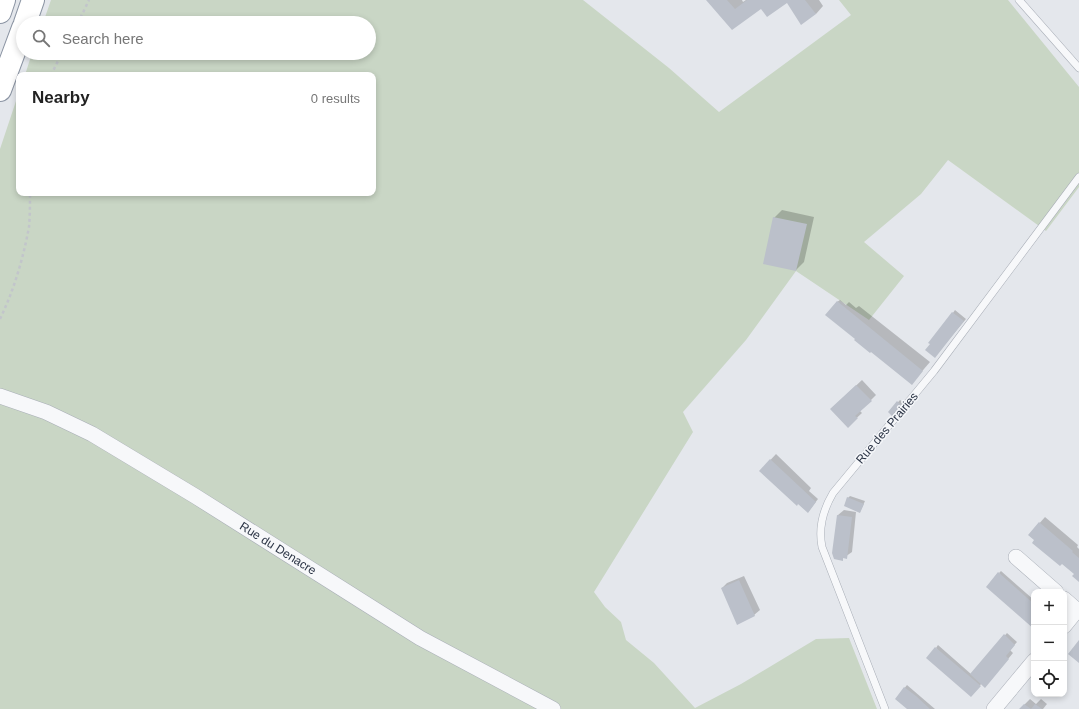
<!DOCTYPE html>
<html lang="en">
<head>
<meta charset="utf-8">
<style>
  :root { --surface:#fff; --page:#f2f2f2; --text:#222; --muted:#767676; --line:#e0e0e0 }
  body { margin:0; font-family:Arial,sans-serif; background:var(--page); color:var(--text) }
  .controls { position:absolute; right:12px; bottom:12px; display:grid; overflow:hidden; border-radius:8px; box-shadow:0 2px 6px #0003 }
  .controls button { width:36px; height:36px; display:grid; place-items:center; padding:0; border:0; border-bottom:1px solid var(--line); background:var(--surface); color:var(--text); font:20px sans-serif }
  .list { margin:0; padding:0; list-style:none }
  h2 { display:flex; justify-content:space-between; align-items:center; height:52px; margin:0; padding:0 16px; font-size:17px }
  h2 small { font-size:13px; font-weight:400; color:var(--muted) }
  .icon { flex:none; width:22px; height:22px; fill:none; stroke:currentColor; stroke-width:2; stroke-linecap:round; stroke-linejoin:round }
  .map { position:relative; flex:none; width:1079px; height:709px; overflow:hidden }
  .search { position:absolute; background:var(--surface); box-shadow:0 2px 6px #0003; left:16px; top:16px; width:360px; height:44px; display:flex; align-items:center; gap:10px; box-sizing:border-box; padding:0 14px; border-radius:22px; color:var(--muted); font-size:15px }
  .panel { position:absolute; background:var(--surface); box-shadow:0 2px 6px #0003; left:16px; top:72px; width:360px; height:124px; border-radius:8px }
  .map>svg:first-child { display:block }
  .green { fill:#c9d6c5 }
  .shadow { fill:#0003 }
  .building { fill:#bbc0ca }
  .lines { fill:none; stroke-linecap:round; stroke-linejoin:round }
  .service-casing { stroke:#a9aeb7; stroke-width:8 }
  .minor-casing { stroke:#a9aeb7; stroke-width:16 }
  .motorway-casing { stroke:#8b94a3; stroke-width:24 }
  .path { stroke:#c2c5cb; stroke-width:2.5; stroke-dasharray:3 3; stroke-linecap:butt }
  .service { stroke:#f7f8fa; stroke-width:7 }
  .minor { stroke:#f7f8fa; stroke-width:15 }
  .motorway { stroke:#fff; stroke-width:22 }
  .labels { text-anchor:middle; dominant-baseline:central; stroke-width:3; stroke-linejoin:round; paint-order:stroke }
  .street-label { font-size:12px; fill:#2b3445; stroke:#f4f6f9 }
</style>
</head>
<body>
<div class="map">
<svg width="1079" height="709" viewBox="0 0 1079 709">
  <rect width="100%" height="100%" fill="#e4e7ec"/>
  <path class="green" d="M 51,0 L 583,0 L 669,68 L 719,112 L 851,15 L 839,0 L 1008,0 L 1079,87 L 1079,187 L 1046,231 L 948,160 L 921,194 L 864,242 L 904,276 L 869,320 L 796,271 L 746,340 L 683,412 L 693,432 L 594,592 L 605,607 L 621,622 L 626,640 L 654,663 L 695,708 L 741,684 L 816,639 L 849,638 L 877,709 L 0,709 L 0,149 L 19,92 L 19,193 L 373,193 L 373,75 L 25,75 L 32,53 L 369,53 L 369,23 L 43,23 Z"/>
  <path class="shadow" d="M 707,0 L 742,0 L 743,2 L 746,0 L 819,0 L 823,6 L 816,14 L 787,2 L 762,7 L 733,28 Z
    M 782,210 L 814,217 L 804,262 L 796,270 L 774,218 Z
    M 840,300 L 846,305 L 849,302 L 856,308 L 859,306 L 930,362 L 912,383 L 837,302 Z
    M 955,310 L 966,319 L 935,356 L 931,344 Z
    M 862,380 L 876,395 L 860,411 L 862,413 L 848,426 L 831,409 Z
    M 900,400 L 903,402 L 894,413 L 889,412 Z
    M 776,454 L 811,488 L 809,491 L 818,499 L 808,512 L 760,471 Z
    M 850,496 L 865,501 L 860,512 L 848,498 Z
    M 844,510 L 856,512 L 852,552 L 842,559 L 838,515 Z
    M 1045,517 L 1078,545 L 1077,547 L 1079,549 L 1079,581 L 1075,574 L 1029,535 Z
    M 1001,571 L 1034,600 L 1034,628 L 999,573 Z
    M 744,576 L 760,610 L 754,615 L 722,588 L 727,583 Z
    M 1007,633 L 1017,642 L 1010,650 L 1013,653 L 990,681 L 982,683 L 973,693 L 936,648 L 938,645 L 971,674 Z
    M 907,685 L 935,709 L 909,709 L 896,699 Z
    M 1030,699 L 1036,704 L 1041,699 L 1047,704 L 1043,709 L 1020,709 Z"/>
  <path class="building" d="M 706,0 L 727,0 L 735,9 L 747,0 L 805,0 L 816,14 L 801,25 L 787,3 L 767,17 L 761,9 L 732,30 Z
    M 773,217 L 807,224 L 796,271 L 763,264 Z
    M 837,301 L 923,371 L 912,385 L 871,352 L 870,353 L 854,340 L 855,339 L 825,315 Z
    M 952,312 L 964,321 L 935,358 L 925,350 L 930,344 L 928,343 Z
    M 856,385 L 872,401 L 855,416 L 858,418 L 848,428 L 830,409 Z
    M 897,401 L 901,405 L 892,416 L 888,412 Z
    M 770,459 L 816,502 L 808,513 L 798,504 L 797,506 L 759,471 Z
    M 847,497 L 864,504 L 860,513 L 844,506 Z
    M 837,515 L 852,517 L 847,559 L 843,558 L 843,561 L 834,559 L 832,553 Z
    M 1039,522 L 1073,551 L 1072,552 L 1079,558 L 1079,582 L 1072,576 L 1074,574 L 1062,564 L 1060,566 L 1032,543 L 1034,540 L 1028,535 Z
    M 998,572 L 1034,604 L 1034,629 L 986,587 Z
    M 739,580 L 755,616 L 737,625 L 721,588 Z
    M 1004,634 L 1015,645 L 1006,656 L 1009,659 L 985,688 L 970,674 Z
    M 1079,640 L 1079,663 L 1068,654 Z
    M 935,647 L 981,686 L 971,697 L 926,658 Z
    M 904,687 L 916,696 L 930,709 L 907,709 L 895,699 Z
    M 1024,704 L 1031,709 L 1035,704 L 1042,709 L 1019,709 Z"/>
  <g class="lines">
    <defs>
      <path id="service" d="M 1019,0 L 1079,68
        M 885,709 L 822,547 C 818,527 823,510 833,493 L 934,371 L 1079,177"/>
      <g id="minor">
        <path id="s1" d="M 0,396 L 46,412 L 92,434 L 195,496 L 420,638 L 553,709"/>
        <path d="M 1016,557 L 1056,592"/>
        <path d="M 1064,599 L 1079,612"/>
        <path d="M 1064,626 L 1077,610"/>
        <path d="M 994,709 L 1034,661"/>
      </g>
      <path id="motorway" d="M 0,12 L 4,0
        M 25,23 L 33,0
        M 0,90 L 23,28"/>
    </defs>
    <use href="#service" class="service-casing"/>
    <use href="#minor" class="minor-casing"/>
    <use href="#motorway" class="motorway-casing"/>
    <path class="path" d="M 78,23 L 89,0
      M 51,75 L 62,53
      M 0,319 C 14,290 23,259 29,227 C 30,216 30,204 30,193"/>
    <use href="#service" class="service"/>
    <use href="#minor" class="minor"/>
    <use href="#motorway" class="motorway"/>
  </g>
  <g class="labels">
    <g class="street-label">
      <text transform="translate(887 428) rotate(-50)">Rue des Prairies</text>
      <text stroke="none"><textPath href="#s1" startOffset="318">Rue du Denacre</textPath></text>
    </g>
  </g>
</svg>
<div class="controls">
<button>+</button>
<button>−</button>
<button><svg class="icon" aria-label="locate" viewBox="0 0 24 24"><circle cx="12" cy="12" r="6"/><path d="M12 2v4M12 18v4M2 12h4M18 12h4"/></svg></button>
</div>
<div class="search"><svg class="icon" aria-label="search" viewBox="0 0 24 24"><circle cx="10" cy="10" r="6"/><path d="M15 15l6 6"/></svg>Search here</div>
<section class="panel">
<h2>Nearby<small>0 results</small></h2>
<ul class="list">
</ul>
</section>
</div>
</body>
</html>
